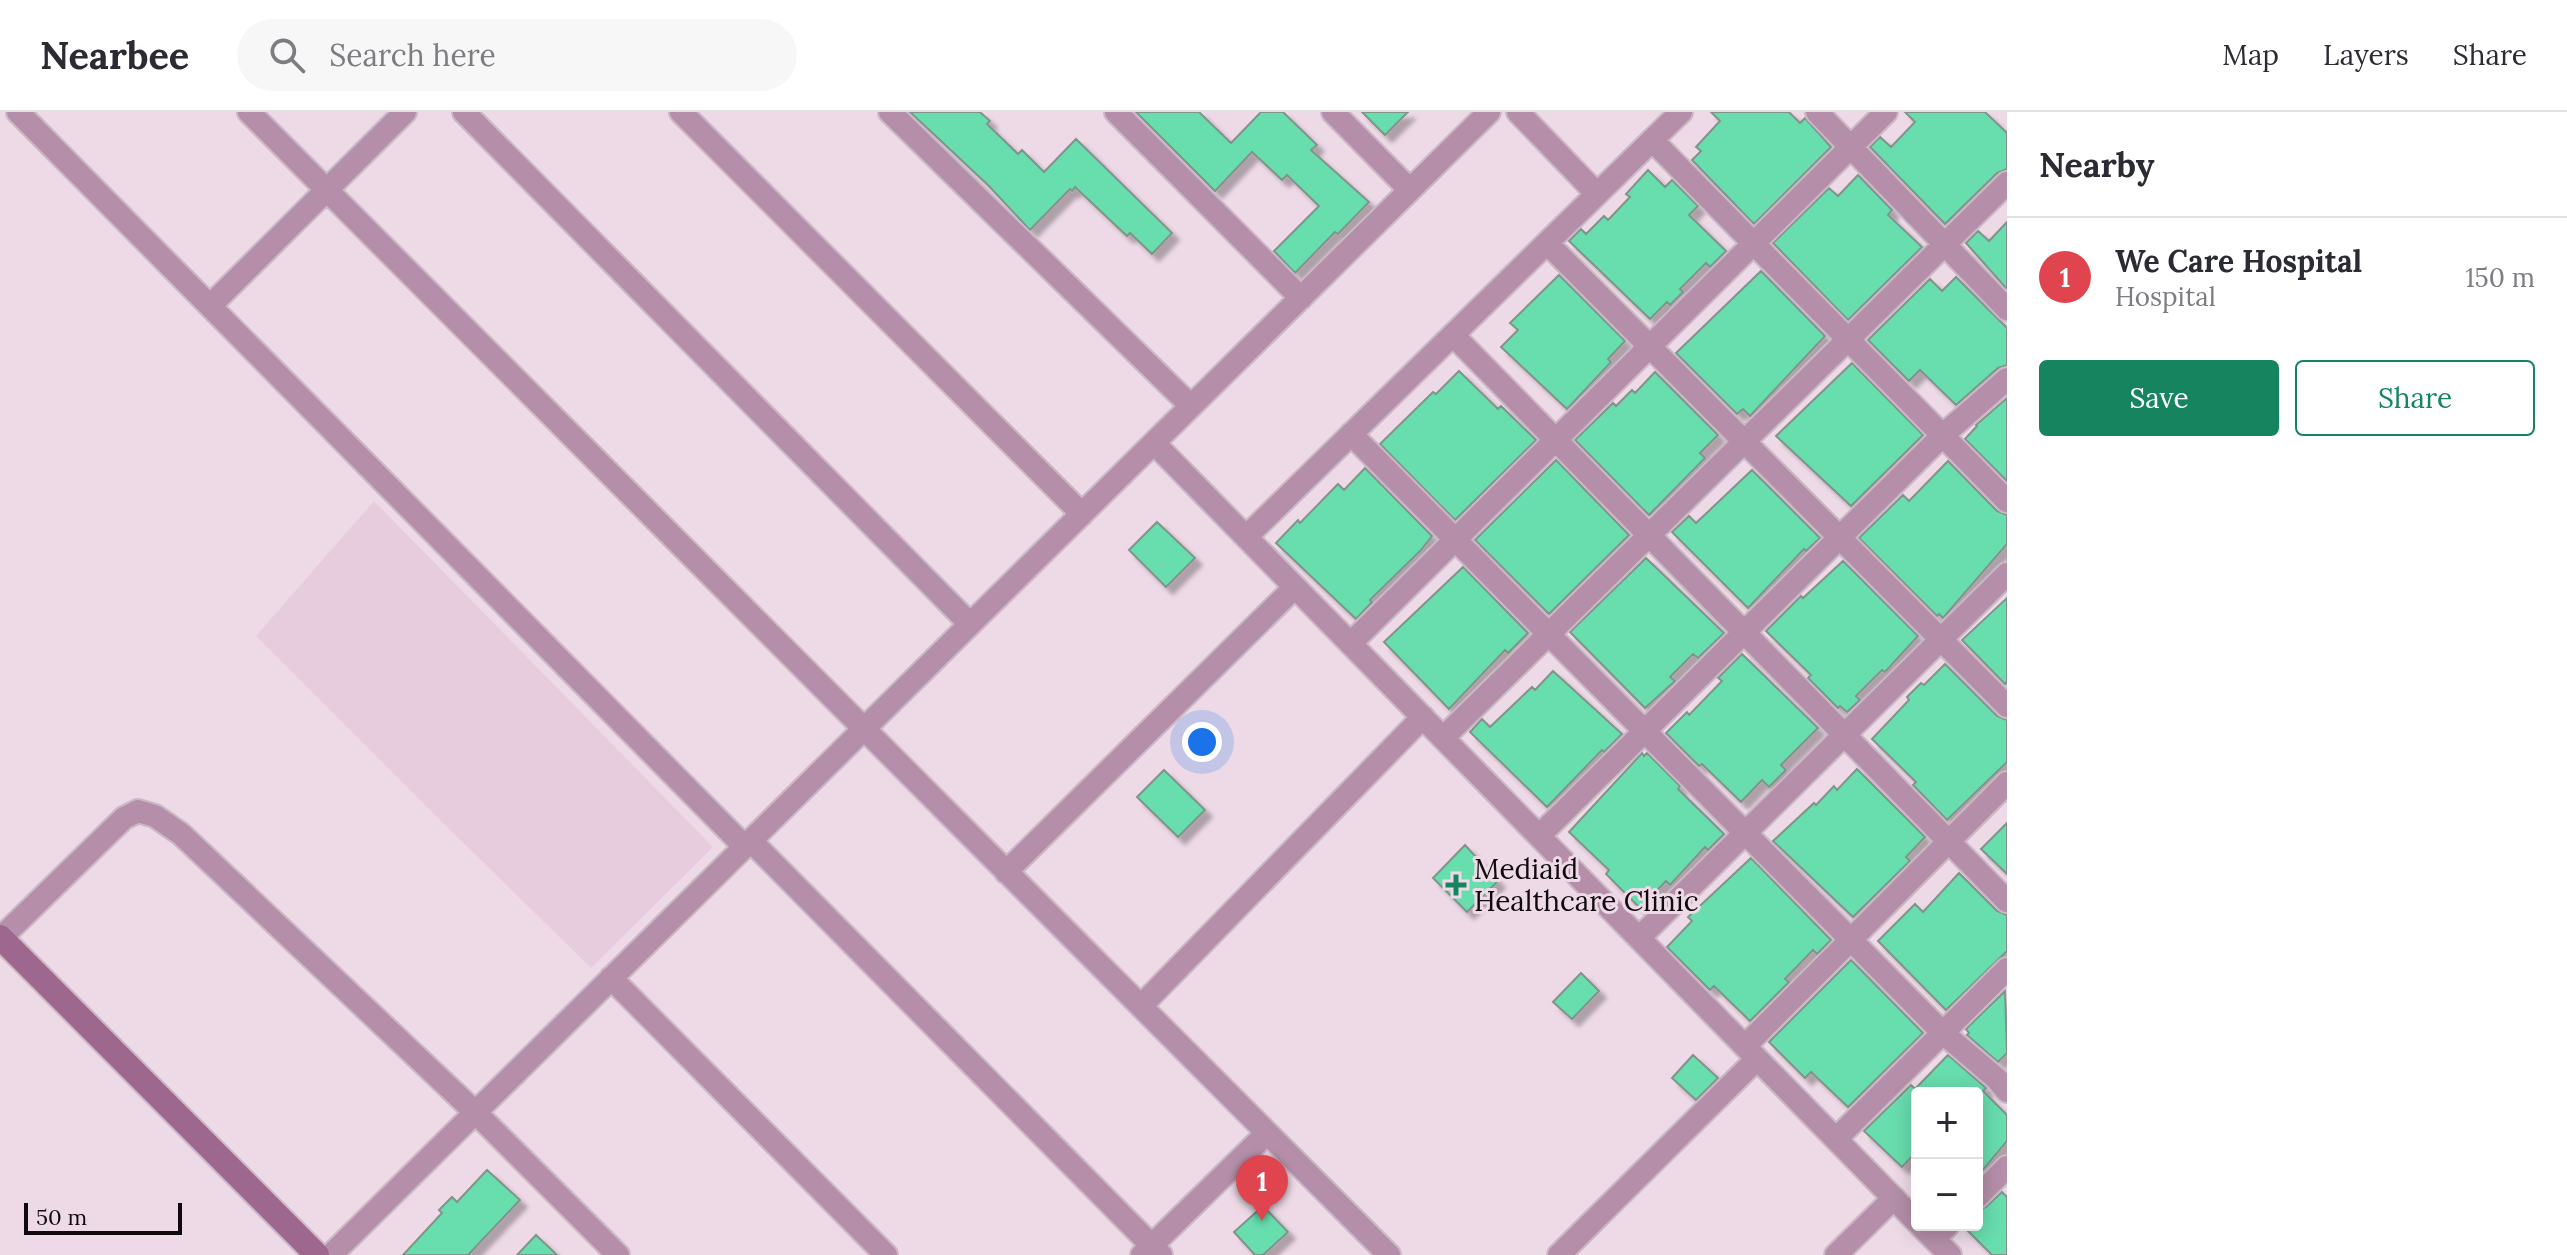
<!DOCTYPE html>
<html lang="en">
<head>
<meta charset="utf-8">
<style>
  :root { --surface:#fff; --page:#f7f7f7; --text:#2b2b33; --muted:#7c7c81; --line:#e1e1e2; --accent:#178460 }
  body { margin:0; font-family:Lora,serif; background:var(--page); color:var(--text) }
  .controls { position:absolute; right:24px; bottom:24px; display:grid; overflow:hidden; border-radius:8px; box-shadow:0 4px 20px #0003 }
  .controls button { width:72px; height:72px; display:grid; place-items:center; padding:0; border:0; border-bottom:2px solid var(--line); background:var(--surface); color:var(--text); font:40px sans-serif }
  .scale { position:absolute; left:24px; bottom:20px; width:158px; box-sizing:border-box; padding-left:8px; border:4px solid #100a0e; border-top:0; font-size:22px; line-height:28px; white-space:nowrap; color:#100a0e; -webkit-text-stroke:6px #eedae7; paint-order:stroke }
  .you { position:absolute; left:1202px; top:630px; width:28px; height:28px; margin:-20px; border:6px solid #fff; border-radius:50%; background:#1a73e8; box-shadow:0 0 0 12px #1a73e833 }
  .badge { display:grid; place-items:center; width:52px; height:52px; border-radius:50%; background:var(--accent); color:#fff; font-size:26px; font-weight:700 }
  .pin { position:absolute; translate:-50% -66px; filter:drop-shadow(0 2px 4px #0008) }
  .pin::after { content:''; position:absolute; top:42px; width:28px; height:24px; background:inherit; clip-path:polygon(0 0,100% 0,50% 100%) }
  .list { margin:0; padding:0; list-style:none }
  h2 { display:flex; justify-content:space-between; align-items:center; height:104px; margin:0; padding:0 32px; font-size:34px }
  h2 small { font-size:26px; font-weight:400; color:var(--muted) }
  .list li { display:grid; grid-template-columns:52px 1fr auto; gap:24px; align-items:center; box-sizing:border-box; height:120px; padding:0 32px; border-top:2px solid var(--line) }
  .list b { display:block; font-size:30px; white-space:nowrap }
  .list p { margin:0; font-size:26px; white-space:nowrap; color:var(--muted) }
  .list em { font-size:26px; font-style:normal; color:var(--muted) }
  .actions { display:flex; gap:16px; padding:24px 32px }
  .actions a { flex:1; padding:18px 0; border:2px solid var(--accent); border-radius:8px; text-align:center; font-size:28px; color:var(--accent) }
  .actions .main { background:var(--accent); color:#fff }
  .icon { flex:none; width:44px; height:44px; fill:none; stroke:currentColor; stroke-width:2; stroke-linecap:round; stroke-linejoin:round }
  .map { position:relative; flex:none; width:2007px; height:1143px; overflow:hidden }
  header { display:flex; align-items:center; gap:48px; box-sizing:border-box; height:112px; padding:0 40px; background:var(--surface); border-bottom:2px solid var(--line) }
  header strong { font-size:38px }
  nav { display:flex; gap:44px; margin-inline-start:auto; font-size:28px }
  .search { width:560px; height:72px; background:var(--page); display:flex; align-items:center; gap:20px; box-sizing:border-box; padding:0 28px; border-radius:44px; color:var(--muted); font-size:30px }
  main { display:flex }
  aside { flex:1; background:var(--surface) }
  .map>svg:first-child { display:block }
  .built { fill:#e6ccdd }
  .building { fill:#67ddae; stroke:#80948b; stroke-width:2; filter:url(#shadow) }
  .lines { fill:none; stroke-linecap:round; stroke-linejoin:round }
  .street-casing { stroke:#cab9c4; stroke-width:26 }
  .secondary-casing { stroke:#cab9c4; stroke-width:28 }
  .street { stroke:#b58fa9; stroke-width:22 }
  .secondary { stroke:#9d678e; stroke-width:24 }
  .poi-dot { fill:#178460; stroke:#eedae7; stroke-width:3 }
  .labels { text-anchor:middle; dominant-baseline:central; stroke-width:6; stroke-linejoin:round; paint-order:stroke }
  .poi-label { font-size:28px; fill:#100a0e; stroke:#eedae7; text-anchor:start }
</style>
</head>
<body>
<header>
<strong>Nearbee</strong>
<div class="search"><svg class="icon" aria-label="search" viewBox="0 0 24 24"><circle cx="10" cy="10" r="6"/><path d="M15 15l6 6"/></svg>Search here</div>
<nav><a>Map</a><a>Layers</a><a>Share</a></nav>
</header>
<main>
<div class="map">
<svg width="2007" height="1143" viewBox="0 0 2007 1143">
  <defs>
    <filter id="shadow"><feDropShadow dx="7" dy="7" stdDeviation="2" flood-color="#0004"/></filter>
  </defs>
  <rect width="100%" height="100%" fill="#eedae7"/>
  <path class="built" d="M 374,389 L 713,735 L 591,856 L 436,704 L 256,524 Z"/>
  <path class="building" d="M 910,0 L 980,0 L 990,9 L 987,12 L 1018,42 L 1022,38 L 1044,60 L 1076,27 L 1172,121 L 1152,142 L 1130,121 L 1127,124 L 1075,75 L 1072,79 L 1070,77 L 1030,118 L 988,73 Z
    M 1136,0 L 1199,0 L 1231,31 L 1261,0 L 1283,0 L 1317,33 L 1311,38 L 1369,90 L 1338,122 L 1335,120 L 1295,161 L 1274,139 L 1319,94 L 1287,63 L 1282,68 L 1252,40 L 1215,79 Z
    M 1362,0 L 1408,0 L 1385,23 Z
    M 1711,0 L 1789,0 L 1800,11 L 1805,6 L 1831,35 L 1754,112 L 1692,48 L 1701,39 L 1696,35 L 1720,9 Z
    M 1905,0 L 1985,0 L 2007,21 L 2007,57 L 1997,61 L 1945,112 L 1870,35 L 1880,25 L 1891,35 L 1915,10 Z
    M 1648,58 L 1665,75 L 1672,68 L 1698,94 L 1689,103 L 1726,139 L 1710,155 L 1706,151 L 1680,177 L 1683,180 L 1670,193 L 1667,190 L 1650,207 L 1569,129 L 1581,117 L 1586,122 L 1604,104 L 1608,108 L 1630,85 L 1626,82 Z
    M 1858,63 L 1892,98 L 1888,103 L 1922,135 L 1848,208 L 1773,131 L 1829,76 L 1838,84 Z
    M 2007,110 L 2007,175 L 2006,176 L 1966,131 L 1978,119 L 1989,129 Z
    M 1761,159 L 1825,224 L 1750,304 L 1743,297 L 1737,302 L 1676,241 Z
    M 1559,163 L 1625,229 L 1608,247 L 1611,250 L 1567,297 L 1501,235 L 1518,218 L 1510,211 Z
    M 1956,165 L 2007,216 L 2007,253 L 1998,256 L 1956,293 L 1920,258 L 1909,269 L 1868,228 L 1930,167 L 1942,179 Z
    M 1852,251 L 1923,323 L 1851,394 L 1776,324 Z
    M 1459,259 L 1498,297 L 1501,294 L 1536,328 L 1455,408 L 1380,332 L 1433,280 L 1436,282 Z
    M 1655,260 L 1718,323 L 1700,341 L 1705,346 L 1649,403 L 1575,328 L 1613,291 L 1616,294 L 1632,278 L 1635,281 Z
    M 2007,286 L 2007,369 L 1965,327 L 1977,314 L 1976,313 Z
    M 1556,348 L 1629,423 L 1549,502 L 1475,428 Z
    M 1948,349 L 1997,399 L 2007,403 L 2007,432 L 1943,506 L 1939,502 L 1937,504 L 1859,426 L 1903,383 L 1909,389 Z
    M 1365,356 L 1432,424 L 1421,438 L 1370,488 L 1372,490 L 1356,507 L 1276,431 L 1298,408 L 1300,411 L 1338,372 L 1344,378 Z
    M 1752,358 L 1820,426 L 1806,439 L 1804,437 L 1748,496 L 1672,420 L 1689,404 L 1696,411 Z
    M 1157,410 L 1195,446 L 1166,475 L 1129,438 Z
    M 1646,446 L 1724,521 L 1698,546 L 1693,542 L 1670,565 L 1675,569 L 1645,596 L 1570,520 Z
    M 1843,449 L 1918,524 L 1885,560 L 1882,558 L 1856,584 L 1860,588 L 1847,600 L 1840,594 L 1838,596 L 1808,566 L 1811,563 L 1766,519 L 1801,484 L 1803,486 Z
    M 1463,455 L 1528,521 L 1508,541 L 1505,538 L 1449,597 L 1384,530 Z
    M 2007,486 L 2007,570 L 2005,572 L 1962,528 Z
    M 1742,542 L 1818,616 L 1781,653 L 1786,658 L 1769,675 L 1762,668 L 1741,690 L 1702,652 L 1699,654 L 1666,621 L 1687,600 L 1689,603 L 1722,569 L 1718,566 Z
    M 1945,552 L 1997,604 L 2007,608 L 2007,650 L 1947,708 L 1913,673 L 1916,670 L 1872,627 L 1909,588 L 1907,585 L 1921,571 L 1924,573 Z
    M 1553,559 L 1622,622 L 1604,640 L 1602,638 L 1547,695 L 1470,620 L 1482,607 L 1490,615 L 1532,575 L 1535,578 Z
    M 1642,641 L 1644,644 L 1647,641 L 1680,674 L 1678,677 L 1724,722 L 1708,738 L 1705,735 L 1670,773 L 1666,769 L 1640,796 L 1606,762 L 1609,758 L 1569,720 Z
    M 1857,657 L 1925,725 L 1906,745 L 1910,749 L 1853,805 L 1773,729 L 1814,691 L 1816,693 L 1834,674 L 1837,678 Z
    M 1164,658 L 1205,698 L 1178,725 L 1137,685 Z
    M 2007,711 L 2007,762 L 1981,737 Z
    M 1465,733 L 1498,769 L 1467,800 L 1433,766 Z
    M 1751,746 L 1831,828 L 1817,842 L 1813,838 L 1785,867 L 1789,870 L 1750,909 L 1714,874 L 1710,878 L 1667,835 L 1692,809 L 1688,805 Z
    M 1959,761 L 1997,799 L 2007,803 L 2007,839 L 1946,898 L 1878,829 L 1915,792 L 1923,800 Z
    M 1851,848 L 1923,921 L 1848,995 L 1811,960 L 1805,966 L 1769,930 Z
    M 1581,861 L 1599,879 L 1572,907 L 1553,890 Z
    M 2005,879 L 2007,941 L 1998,950 L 1967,923 L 1969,921 L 1966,917 Z
    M 1693,943 L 1718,966 L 1696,988 L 1672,966 Z
    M 1948,943 L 1986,976 L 1983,979 L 2007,1003 L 2007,1029 L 1977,1065 L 1977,981 L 1917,981 L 1917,1039 L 1902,1055 L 1864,1019 L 1911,973 L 1915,977 Z
    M 487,1058 L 520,1088 L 468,1143 L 403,1143 L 442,1101 L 439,1098 L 452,1085 L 457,1090 Z
    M 2002,1080 L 2007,1085 L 2007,1143 L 1992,1143 L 1962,1113 L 1977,1113 L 1977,1099 L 1986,1095 Z
    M 1263,1094 L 1288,1120 L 1263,1143 L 1255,1143 L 1234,1120 Z
    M 536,1123 L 557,1143 L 517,1143 Z"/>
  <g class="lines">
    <defs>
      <path id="street" d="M 18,0 L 745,735
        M 249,0 L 1389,1143
        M 464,0 L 970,512
        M 681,0 L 1082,402
        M 890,0 L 1191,294
        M 1116,0 L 1301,186
        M 1333,0 L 1410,78
        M 1518,0 L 1597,82
        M 1817,0 L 2007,197
        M 1652,28 L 2007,389
        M 1547,131 L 2007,594
        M 210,194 L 405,0
        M 1453,223 L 2007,789
        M 1351,322 L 1943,921 L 1997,967 L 2007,979
        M 1154,331 L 1917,1110
        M 1246,425 L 1681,0
        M 1351,531 L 1886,0
        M 1443,626 L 2007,71
        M 1539,724 L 1943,323 L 2007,267
        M 751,729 L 1161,1143
        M 1006,760 L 1295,475
        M 1,826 L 124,706 L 138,699 L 155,704 L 181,722 L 476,1001 L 618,1143
        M 1639,826 L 2007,462
        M 611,866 L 886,1143
        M 1141,894 L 1423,605
        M 1745,934 L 2007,671
        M 1836,1027 L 2007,857
        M 1977,1085 L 2007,1055
        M 1920,1113 L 1950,1143
        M 1934,1127 L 1948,1113
        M 331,1143 L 1489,0
        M 1142,1143 L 1267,1021
        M 1559,1143 L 1757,947
        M 1836,1143 L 1894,1086"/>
      <path id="secondary" d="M 0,825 L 317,1143"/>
    </defs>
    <use href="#street" class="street-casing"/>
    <use href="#secondary" class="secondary-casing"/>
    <use href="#street" class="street"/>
    <use href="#secondary" class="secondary"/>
  </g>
  <path class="poi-dot" d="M1452 761h8v8h8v8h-8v8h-8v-8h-8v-8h8z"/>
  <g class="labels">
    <g class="poi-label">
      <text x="1474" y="757">Mediaid<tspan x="1474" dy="32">Healthcare Clinic</tspan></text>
    </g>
  </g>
</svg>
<div class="controls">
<button>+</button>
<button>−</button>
</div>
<div class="scale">50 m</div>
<div class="you"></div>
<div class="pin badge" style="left:1262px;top:1109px;background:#e0444e">1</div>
</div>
<aside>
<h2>Nearby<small></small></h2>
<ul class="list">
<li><span class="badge" style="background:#e0444e">1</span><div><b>We Care Hospital</b><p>Hospital</p></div><em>150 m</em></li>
</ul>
<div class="actions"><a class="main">Save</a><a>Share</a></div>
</aside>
</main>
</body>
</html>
